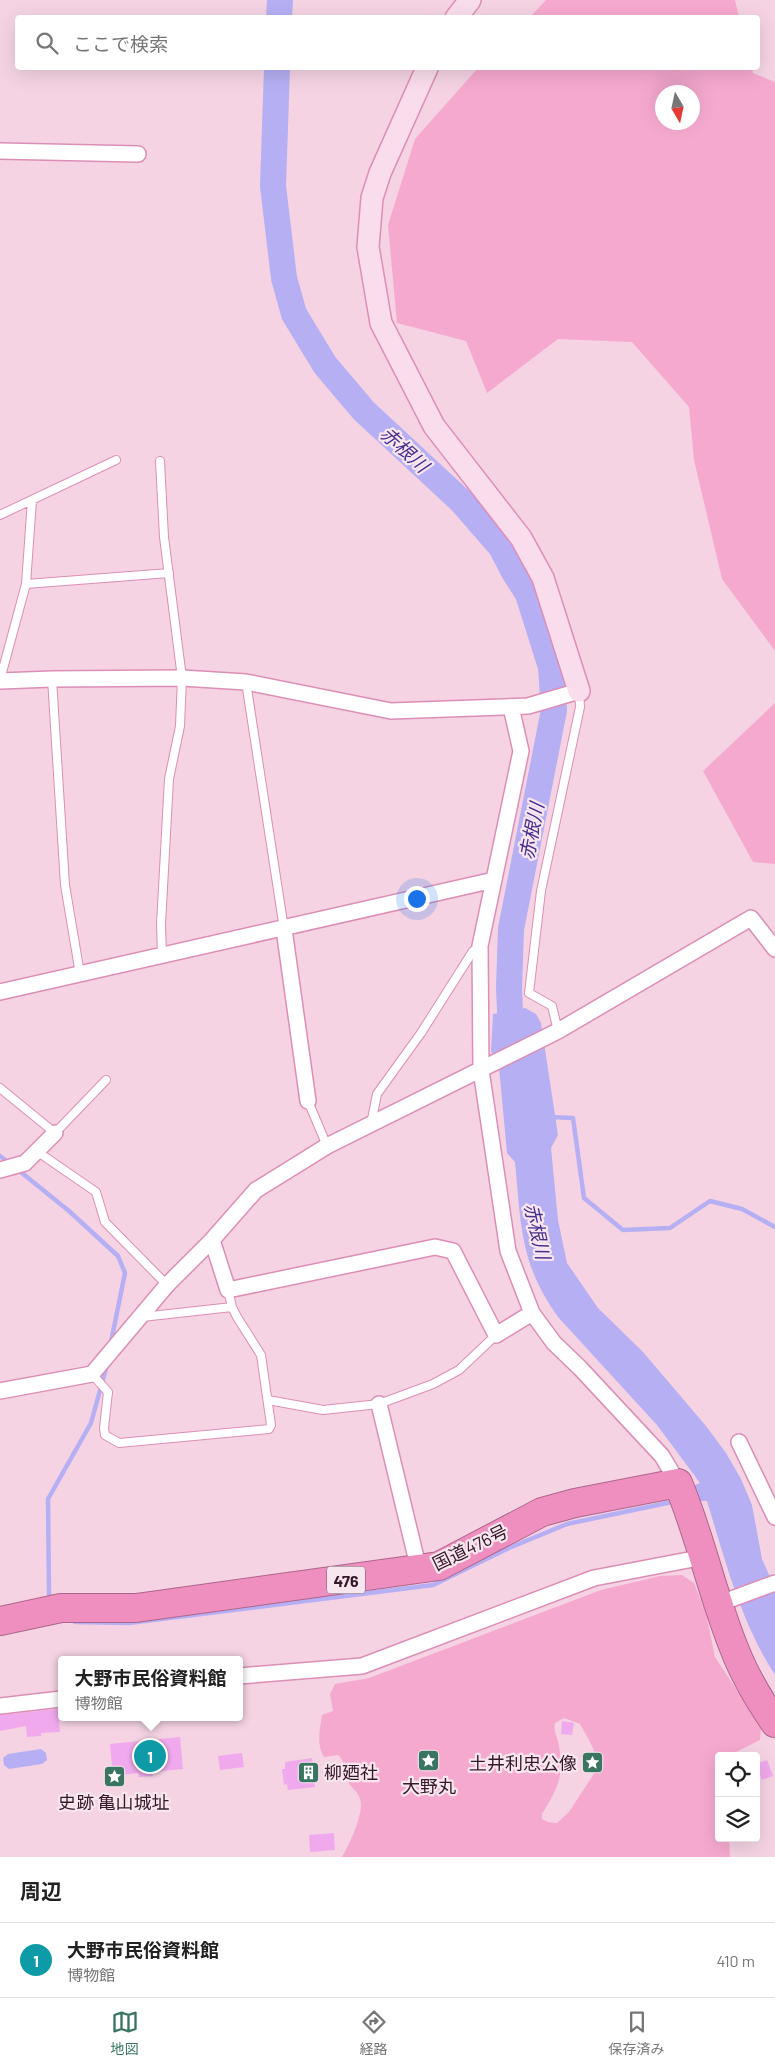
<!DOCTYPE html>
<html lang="ja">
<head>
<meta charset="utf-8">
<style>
  :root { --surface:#fff; --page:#f6f6f6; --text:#222; --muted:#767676; --line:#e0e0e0; --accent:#397560 }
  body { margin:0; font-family:Barlow,"Noto Sans JP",sans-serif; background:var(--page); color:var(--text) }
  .controls { position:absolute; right:15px; bottom:15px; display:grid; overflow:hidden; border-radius:5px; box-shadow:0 5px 20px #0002 }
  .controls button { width:45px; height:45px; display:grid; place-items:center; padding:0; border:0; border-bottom:1px solid var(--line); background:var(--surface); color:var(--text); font:25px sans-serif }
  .compass { position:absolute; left:655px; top:85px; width:45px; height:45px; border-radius:50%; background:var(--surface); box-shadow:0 5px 20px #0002; rotate:171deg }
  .you { position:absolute; left:416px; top:898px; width:18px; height:18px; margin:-12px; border:4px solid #fff; border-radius:50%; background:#1a73e8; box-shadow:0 0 0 8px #1a73e833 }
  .badge { display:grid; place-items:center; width:32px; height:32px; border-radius:50%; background:var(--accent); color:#fff; font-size:16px; font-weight:700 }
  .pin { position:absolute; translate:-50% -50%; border:2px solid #fff; box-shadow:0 1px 5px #0006 }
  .popup { position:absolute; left:58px; top:1656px; width:185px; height:65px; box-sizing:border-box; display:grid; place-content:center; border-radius:5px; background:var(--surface); filter:drop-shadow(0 1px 4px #0005); font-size:16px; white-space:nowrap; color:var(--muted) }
  .popup b { font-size:19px; color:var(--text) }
  .popup::after { content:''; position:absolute; left:50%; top:100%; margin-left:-10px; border:10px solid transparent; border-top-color:var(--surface) }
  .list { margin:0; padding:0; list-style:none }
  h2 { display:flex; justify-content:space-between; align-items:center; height:65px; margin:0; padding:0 20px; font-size:21px }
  h2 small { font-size:16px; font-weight:400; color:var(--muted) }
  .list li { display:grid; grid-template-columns:32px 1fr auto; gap:15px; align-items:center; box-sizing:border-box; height:75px; padding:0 20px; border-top:1px solid var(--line) }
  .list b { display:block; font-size:19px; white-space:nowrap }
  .list p { margin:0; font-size:16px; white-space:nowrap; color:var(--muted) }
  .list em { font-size:16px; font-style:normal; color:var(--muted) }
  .icon { flex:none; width:28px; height:28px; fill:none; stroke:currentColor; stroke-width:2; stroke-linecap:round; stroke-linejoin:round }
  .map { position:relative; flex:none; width:775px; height:1857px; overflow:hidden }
  .search { position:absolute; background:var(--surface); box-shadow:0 5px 20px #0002; left:15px; right:15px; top:15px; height:55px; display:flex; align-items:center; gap:12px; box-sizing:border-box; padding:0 18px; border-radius:5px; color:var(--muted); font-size:19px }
  .sheet { height:140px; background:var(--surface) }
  nav { display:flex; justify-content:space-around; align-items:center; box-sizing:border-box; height:70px; border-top:1px solid var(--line); background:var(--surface); font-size:14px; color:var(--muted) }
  nav a { display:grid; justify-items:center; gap:2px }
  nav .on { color:var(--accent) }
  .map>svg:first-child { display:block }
  .green { fill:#f6a9cf; fill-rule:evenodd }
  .water { fill:#b6aff3 }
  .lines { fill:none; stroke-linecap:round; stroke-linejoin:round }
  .stream { stroke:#b6aff3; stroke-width:4.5 }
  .river { stroke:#b6aff3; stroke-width:26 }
  .building { fill:#f1a9ed }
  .lane-casing { stroke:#dd8eb6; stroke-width:10 }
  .street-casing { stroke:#dd8eb6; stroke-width:18 }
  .secondary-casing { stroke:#dd8eb6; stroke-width:24 }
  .highway-casing { stroke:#ae658b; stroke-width:30 }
  .lane { stroke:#fff; stroke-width:8 }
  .street { stroke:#fff; stroke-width:15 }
  .secondary { stroke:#faddec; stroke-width:21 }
  .highway { stroke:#ef8fc0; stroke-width:28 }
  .labels { text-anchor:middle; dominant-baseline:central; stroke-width:4.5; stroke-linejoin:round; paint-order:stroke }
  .shield { fill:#f7e6ee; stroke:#705663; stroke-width:1 }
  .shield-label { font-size:16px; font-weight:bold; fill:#361828 }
  .street-label { font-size:18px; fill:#361828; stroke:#f7e6ee }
  .poi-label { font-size:18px; fill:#361828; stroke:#f7e6ee }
  .water-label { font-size:19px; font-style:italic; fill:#473090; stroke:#f7e6ee }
</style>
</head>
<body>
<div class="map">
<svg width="775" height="1857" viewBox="0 0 775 1857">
  <rect width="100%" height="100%" fill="#f5d3e3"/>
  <path class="green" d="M 546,0 L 735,0 L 739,17 L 530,17 Z
    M 478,68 L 752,68 L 753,73 L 775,82 L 775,651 L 722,579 L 694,460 L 689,407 L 632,342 L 558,339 L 487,393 L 466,341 L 397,323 L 388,225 L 415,139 ZM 692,92 L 692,122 L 662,122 L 662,92 Z
    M 775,703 L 775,864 L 753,862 L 703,771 Z
    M 682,1575 L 694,1583 L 706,1613 L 715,1657 L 761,1727 L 760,1740 L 728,1756 L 719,1756 L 719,1838 L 729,1838 L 730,1857 L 342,1857 C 349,1846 365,1811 360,1799 C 358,1791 350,1787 347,1780 C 343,1770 346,1762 338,1755 L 324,1757 C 316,1744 320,1729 322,1715 L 333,1711 L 330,1694 L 335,1684 L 369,1678 L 601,1590 L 660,1576 ZM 564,1718 L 580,1724 C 587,1737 599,1754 597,1769 L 569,1812 L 557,1823 L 548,1822 L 542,1819 L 542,1814 C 558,1788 564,1777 559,1746 C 558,1737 553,1732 555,1723 Z"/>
  <path class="water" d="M 525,1008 L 536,1014 L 541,1023 L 558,1135 L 551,1148 L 558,1220 L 567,1263 L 598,1308 L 643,1352 L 706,1426 L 726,1453 L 741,1479 L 752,1505 L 762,1559 L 775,1588 L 775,1675 C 741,1623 725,1560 707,1501 L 695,1501 L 691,1487 L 700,1483 L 657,1425 L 558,1317 C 520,1264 521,1225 515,1162 L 507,1153 L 499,1067 L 491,1051 L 493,1014 Z
    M 41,1749 L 46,1753 L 47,1760 L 42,1764 L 9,1769 L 4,1765 L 3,1758 L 8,1754 Z"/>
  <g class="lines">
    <path class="stream" d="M 550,1117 L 573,1118 L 584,1198 L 623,1230 L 670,1228 L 710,1201 L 742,1209 L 775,1227
      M 0,1156 L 9,1163
      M 17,1169 L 69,1211 L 118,1256 L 125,1273 L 111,1342
      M 52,1600 L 49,1594 L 48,1499 L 91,1423 L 107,1365
      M 75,1622 L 129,1623 L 433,1585 L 509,1548 L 567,1524 L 672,1502"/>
    <path class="river" d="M 279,18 L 280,0
      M 277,68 L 273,186 L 284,278 L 294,314 L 325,365 L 364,411 L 461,501 L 501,547 L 514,572 L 528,594 L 551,667 L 554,710 L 511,929 L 509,988 L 510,1011 L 516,1047"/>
  </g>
  <path class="building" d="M 58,1709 L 60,1732 L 41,1733 L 41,1736 L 27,1737 L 26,1726 L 0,1731 L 0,1715 Z
    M 562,1721 L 574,1723 L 572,1735 L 561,1734 Z
    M 180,1737 L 183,1769 L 152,1772 L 153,1776 L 139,1777 L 138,1773 L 113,1776 L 110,1744 Z
    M 242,1753 L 244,1767 L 220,1770 L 218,1756 Z
    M 312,1758 L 315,1787 L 288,1790 L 287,1784 L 284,1785 L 282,1769 L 285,1769 L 285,1762 Z
    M 767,1760 L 773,1776 L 762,1780 L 756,1764 Z
    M 334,1833 L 335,1850 L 310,1852 L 309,1835 Z"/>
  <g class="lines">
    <defs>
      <path id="lane" d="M 160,461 L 164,537 L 182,678 L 180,726 L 169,779 L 161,924 L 162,956
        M 0,515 L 116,460
        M 26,584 L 169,573
        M 52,679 L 65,885 L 80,974
        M 0,680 L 26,584 L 32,500
        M 246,682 L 284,929
        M 558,1031 L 552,1006 L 529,993 L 541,891 L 580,707 L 579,693
        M 0,1088 L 55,1133 L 106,1080
        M 308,1101 L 327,1146
        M 371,1124 L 377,1094 L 421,1033 L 473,951 L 479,947
        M 38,1152 L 96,1192 L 105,1222 L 167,1285
        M 142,1317 L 232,1307
        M 92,1374 L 108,1392 L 104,1428 L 105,1435 L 119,1443 L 269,1429 L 271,1425 L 261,1355 L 237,1317 L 232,1307 L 228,1290
        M 268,1400 L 323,1410 L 379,1404 L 433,1384 L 459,1370 L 496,1335"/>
      <path id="street" d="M 0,151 L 138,154
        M 0,681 L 52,679 L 182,678 L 246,682 L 391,711 L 528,706 L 579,691
        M 511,707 L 521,751 L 480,946 L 481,1070 L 508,1251 L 532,1313 L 554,1343 L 580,1368 L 662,1456 L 678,1483
        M 284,929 L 308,1101
        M 0,992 L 494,880
        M 0,1170 L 25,1163 L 55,1133
        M 212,1240 L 228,1290 L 435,1247 L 453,1251 L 496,1335 L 532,1313
        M 0,1391 L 92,1374 L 167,1285 L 212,1240 L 256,1190 L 327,1146 L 558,1031 L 751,918 L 775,949
        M 379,1404 L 419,1570
        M 739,1442 L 775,1517
        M 718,1604 L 775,1583
        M 239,1676 L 362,1666 L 594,1578 L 704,1557
        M 0,1706 L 61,1699"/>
      <path id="secondary" d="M 456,18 L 470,0
        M 427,68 L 380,173 L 372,198 L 368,247 L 381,323 L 434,426 L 521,538 L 543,578 L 579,691"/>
      <path id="highway" d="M 0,1621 L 61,1608 L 136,1608 L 439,1566 L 542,1512 L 575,1503 L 678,1483 C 701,1538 713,1598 736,1653 C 746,1678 760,1701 775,1723"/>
    </defs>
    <use href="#lane" class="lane-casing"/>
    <use href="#street" class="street-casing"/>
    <use href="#secondary" class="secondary-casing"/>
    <use href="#highway" class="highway-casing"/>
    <use href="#lane" class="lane"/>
    <use href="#street" class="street"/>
    <use href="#secondary" class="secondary"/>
    <use href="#highway" class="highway"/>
  </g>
  <defs>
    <symbol id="sight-square" viewBox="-11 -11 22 22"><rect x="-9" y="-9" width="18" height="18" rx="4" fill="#397560" stroke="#f7e6ee"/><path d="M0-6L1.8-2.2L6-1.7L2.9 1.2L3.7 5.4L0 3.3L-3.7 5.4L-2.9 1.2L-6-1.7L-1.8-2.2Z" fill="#fff"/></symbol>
    <symbol id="building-square" viewBox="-11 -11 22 22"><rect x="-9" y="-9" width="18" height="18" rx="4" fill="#397560" stroke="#f7e6ee"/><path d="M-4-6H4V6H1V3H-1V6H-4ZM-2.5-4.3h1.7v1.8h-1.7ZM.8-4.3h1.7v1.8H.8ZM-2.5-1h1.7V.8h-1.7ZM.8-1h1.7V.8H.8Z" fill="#fff"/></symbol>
  </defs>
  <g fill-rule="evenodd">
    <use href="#sight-square" x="416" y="1748" width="25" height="25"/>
    <use href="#sight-square" x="580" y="1750" width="25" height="25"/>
    <use href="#building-square" x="296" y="1760" width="25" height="25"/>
    <use href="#sight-square" x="102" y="1764" width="25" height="25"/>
  </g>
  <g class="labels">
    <rect class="shield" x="327" y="1566.5" width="38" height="27" rx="4"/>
    <g class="shield-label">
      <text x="346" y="1580">476</text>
    </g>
    <g class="street-label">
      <text transform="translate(470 1547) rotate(-26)">国道476号</text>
    </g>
    <g class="poi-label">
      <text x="577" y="1763" text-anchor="end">土井利忠公像</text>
      <text x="324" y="1772" text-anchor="start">柳廼社</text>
      <text x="429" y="1786">大野丸</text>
      <text x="114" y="1802">史跡 亀山城址</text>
    </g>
    <g class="water-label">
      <text transform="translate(405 449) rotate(42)">赤根川</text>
      <text transform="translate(531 831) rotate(-79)">赤根川</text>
      <text transform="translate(538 1231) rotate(77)">赤根川</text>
    </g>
  </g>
</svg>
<div class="controls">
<button><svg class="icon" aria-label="locate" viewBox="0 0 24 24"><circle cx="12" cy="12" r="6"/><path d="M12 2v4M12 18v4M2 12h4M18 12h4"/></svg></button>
<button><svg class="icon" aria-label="layers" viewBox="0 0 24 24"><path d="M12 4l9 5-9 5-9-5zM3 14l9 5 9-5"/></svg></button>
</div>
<svg class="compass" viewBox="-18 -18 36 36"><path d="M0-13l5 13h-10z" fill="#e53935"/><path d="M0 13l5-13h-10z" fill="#767676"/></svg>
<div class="you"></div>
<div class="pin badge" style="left:150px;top:1756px;background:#0f9aa8">1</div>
<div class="popup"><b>大野市民俗資料館</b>博物館</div>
<div class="search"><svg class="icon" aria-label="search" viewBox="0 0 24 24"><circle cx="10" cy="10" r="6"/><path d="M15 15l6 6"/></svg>ここで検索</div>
</div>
<section class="sheet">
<h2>周辺<small></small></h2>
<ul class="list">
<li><span class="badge" style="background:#0f9aa8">1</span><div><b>大野市民俗資料館</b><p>博物館</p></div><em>410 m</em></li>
</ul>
</section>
<nav>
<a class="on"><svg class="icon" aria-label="map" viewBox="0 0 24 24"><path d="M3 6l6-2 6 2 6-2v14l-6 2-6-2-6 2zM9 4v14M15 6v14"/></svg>地図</a>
<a><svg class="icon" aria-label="directions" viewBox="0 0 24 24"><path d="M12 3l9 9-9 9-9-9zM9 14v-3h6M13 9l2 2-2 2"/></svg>経路</a>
<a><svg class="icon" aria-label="saved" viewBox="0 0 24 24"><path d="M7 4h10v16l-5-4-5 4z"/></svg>保存済み</a>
</nav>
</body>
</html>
